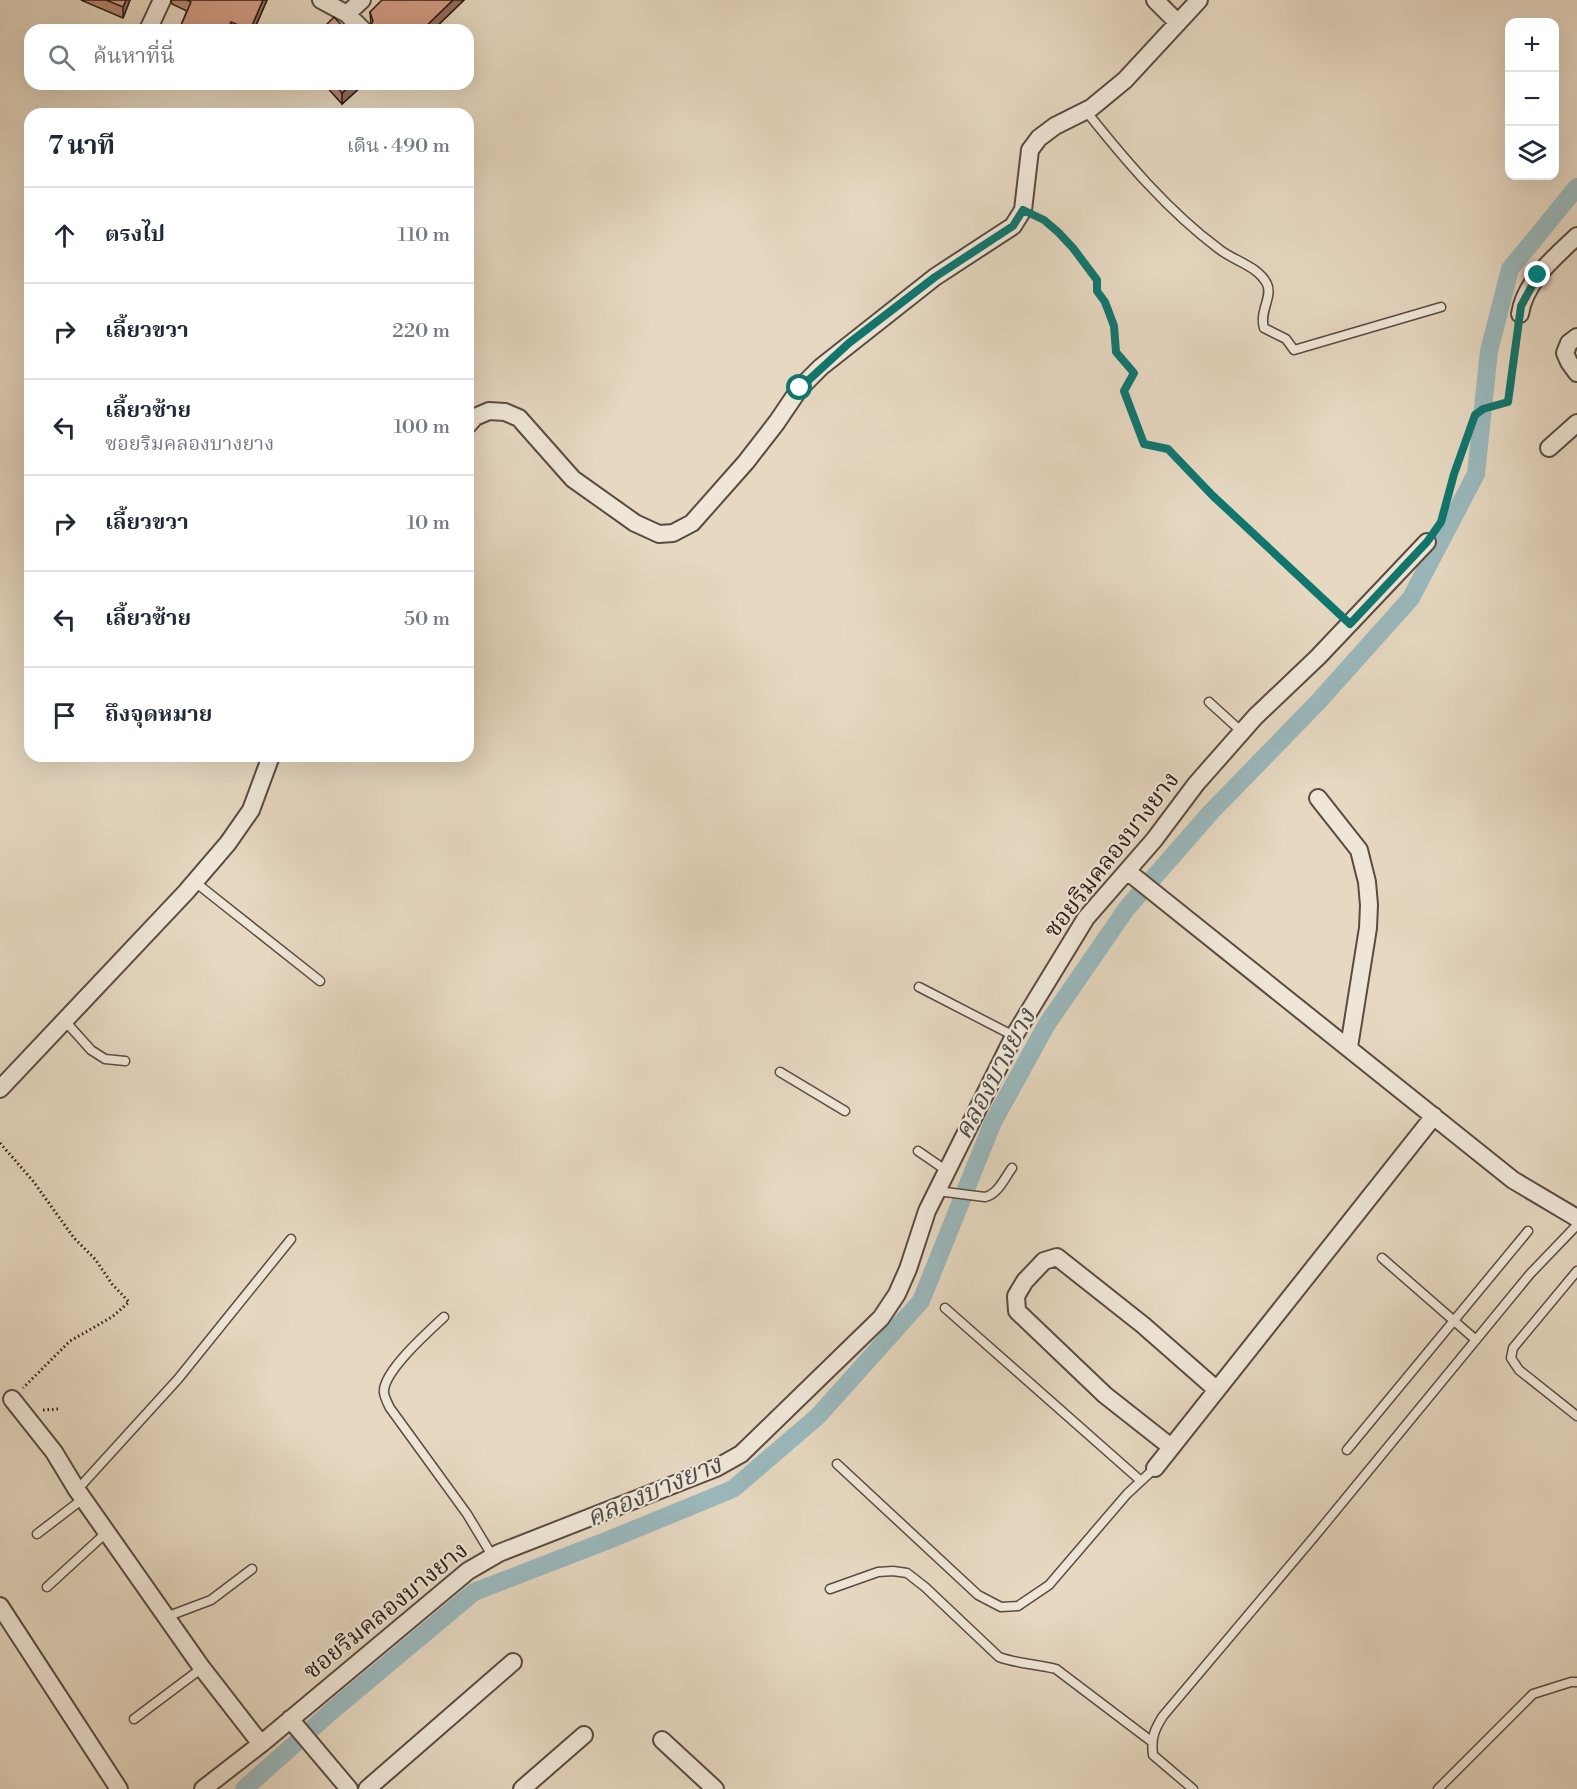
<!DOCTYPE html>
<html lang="th">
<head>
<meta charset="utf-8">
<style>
  :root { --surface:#fff; --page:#f6f6f7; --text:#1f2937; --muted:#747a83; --line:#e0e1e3 }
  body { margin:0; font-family:"Libre Bodoni","Noto Serif Thai",serif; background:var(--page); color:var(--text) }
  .controls { position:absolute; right:18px; top:18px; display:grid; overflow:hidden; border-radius:12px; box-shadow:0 6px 24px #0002 }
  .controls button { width:54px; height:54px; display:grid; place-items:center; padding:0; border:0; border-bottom:2px solid var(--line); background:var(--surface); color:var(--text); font:30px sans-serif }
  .stop { position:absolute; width:18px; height:18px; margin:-14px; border:4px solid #0f766e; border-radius:50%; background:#fff }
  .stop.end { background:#0f766e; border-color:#fff; box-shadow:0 2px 6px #0008 }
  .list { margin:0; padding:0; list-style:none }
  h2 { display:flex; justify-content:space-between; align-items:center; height:78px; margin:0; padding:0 24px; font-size:26px }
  h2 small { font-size:20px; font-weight:400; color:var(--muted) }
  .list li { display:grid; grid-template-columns:39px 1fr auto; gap:18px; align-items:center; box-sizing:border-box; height:96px; padding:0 24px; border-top:2px solid var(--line) }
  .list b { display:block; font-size:22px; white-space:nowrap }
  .list p { margin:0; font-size:20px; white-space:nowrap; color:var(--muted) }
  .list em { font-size:20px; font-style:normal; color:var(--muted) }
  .icon { flex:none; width:33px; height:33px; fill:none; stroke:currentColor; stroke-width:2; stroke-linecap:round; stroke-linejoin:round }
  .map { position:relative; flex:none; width:1577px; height:1789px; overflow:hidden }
  .search { position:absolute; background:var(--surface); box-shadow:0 6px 24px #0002; left:24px; top:24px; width:450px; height:66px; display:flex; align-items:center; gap:15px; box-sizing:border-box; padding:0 21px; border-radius:18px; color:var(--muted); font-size:22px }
  .panel { position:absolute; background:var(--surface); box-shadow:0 6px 24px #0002; left:24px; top:108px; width:450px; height:654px; border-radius:18px }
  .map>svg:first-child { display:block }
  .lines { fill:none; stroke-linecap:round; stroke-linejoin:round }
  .canal { stroke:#9ab8bc; stroke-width:18 }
  .lane-casing { stroke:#5a4b42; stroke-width:11 }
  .street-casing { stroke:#5a4b42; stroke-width:20 }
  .path { stroke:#2b1c17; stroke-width:3; stroke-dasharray:1.5 3; stroke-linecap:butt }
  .lane { stroke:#efe6d7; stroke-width:8 }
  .street { stroke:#efe6d7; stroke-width:16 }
  .wall { fill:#b68672; stroke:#2b1c17; stroke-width:1.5 }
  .shaded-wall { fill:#946d5d; stroke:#2b1c17; stroke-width:1.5 }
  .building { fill:#d49c85; stroke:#2b1c17; stroke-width:1.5 }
  .route { stroke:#0f766e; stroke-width:8 }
  .labels { text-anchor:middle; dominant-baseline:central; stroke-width:4.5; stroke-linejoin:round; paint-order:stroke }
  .street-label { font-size:24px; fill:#2b1c17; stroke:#efe6d7 }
  .water-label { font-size:26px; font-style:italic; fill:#4c4b49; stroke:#efe6d7 }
</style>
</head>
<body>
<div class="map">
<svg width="1577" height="1789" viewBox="0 0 1577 1789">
  <rect width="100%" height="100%" fill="#e6d8c1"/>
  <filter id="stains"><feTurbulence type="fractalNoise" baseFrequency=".00333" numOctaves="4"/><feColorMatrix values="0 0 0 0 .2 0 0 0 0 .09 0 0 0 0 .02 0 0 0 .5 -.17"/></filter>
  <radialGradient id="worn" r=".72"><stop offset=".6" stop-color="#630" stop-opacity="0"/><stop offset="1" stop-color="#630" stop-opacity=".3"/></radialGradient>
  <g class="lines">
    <path class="canal" d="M 244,1789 L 334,1709 L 474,1592 L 606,1541 L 733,1489 L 818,1416 L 921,1301 L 993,1122 L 1047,1024 L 1127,908 L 1211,812 L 1318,702 L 1411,598 L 1476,474 L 1489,351 L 1510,269 L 1577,187"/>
    <defs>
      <path id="lane" d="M 1086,111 C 1125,160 1168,211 1219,249 C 1234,261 1258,266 1267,284 C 1273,297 1259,311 1264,328 L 1286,339 L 1294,350 L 1441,307
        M 1209,702 L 1242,732
        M 195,882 L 320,981
        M 919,987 L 1014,1036
        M 65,1021 L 91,1050 L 105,1059 L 125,1061
        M 780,1072 L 845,1111
        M 918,1151 L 947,1171
        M 937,1191 L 985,1197 C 998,1194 1004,1179 1012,1168
        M 1382,1258 L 1476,1340
        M 1577,1271 L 1513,1348 L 1511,1358 L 1519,1370 L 1577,1416
        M 945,1308 L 1141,1481
        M 444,1317 C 428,1332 386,1369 384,1390 C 383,1395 387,1402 390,1408 L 467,1514 L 493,1557
        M 1347,1450 L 1528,1231
        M 837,1464 L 978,1595 L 1001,1607 L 1018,1606 L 1049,1585 L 1127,1494 L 1155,1468
        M 77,1490 L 178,1379 L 291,1239
        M 37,1534 L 84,1498
        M 47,1587 L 107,1532
        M 830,1589 L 878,1572 L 893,1571 L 907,1573 L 925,1587 L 999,1657 C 1018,1664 1037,1664 1056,1669 L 1151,1741
        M 166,1617 L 211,1600 L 252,1569
        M 134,1719 L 202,1668
        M 1193,1789 L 1153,1755 C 1151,1738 1154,1730 1163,1716 L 1314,1537 L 1530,1274 L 1577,1225
        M 1438,1789 L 1533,1694 L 1571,1682 L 1577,1682"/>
      <path id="street" d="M 321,0 L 347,14 L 362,0
        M 1155,0 L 1178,23
        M 347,14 L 363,30
        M 148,30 L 162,0
        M 1520,314 C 1525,281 1555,257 1577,236
        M 1577,337 L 1569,343 L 1565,353 L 1569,362 L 1577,373
        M 468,425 L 475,417 L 489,411 L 505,412 L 519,418 L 573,479 L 635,523 L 659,534 L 673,533 L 692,523 L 746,462 L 777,422 L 800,388 L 821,367 L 935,277 L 1013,226 L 1023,210 L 1030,150 L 1039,138 L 1055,126 L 1091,108 L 1125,80 L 1199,0
        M 1549,448 L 1577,423
        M 1318,798 L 1359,850 L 1367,882 L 1369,905 L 1368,928 L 1349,1047
        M 1127,871 L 1513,1180 L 1577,1218
        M 0,1089 L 186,892 L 228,843 L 251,810 L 271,756
        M 12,1399 L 54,1452 L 77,1490 L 202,1668 L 261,1744
        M 1171,1447 L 1105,1395 L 1017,1311 L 1016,1296 L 1025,1281 L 1044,1261 L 1057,1257 L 1143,1325 L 1217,1390
        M 1155,1468 L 1434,1116
        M 0,1606 L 119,1789
        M 290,1719 L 349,1789
        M 662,1740 L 715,1789
        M 203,1789 L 261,1744 L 468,1571 L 499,1553 L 716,1468 L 741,1454 L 881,1318 L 897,1294 L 908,1269 L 927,1211 L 1014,1036 L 1086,918 L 1154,840 L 1196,784 L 1255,717 L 1318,657 L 1427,542
        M 367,1789 L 513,1662
        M 522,1789 L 584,1735"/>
    </defs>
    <use href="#lane" class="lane-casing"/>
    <use href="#street" class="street-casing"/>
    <path class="path" d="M 1038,217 L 1044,220 L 1073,247 L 1097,280 L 1097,291 L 1105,302 L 1114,326 L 1116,352 L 1134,373 L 1124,391 L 1144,444 L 1168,449 L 1212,495 L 1338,612
      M 1437,528 L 1441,522 L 1454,474 L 1475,415 L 1483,409 L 1508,402 L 1517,329
      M 0,1143 L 33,1181 L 74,1238 L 95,1259 L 112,1284 L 129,1302 L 112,1317 L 70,1341 L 23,1388
      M 43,1410 L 58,1409"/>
    <use href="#lane" class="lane"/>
    <use href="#street" class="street"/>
  </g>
  <path class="wall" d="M 81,0 L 130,0 L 123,18 Z
    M 171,0 L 267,0 L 254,30 L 179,30 L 187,11 L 172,4 Z
    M 464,0 L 433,30 L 352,30 L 361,30 L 370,27 L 371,25 L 370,12 Z
    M 324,84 L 364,84 L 342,104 Z"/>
  <path class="shaded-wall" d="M 126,0 L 130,0 L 123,18 L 123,7 Z
    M 263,0 L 267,0 L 254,30 L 250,30 Z
    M 453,0 L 464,0 L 433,30 L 422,30 Z
    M 231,22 L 231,30 L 228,30 Z
    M 352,84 L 364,84 L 342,104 L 342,93 Z"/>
  <path class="building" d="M 106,0 L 126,0 L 123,7 Z
    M 187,0 L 263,0 L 250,30 L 231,22 L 228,30 L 179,30 L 191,2 Z
    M 382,0 L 453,0 L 422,30 L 419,27 L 416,30 L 352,30 L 355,27 L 361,30 L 370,27 L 373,21 L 370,12 Z
    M 334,17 L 346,30 L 321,30 Z
    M 334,84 L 352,84 L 342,93 Z"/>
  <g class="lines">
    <path class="route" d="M 800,388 L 849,343 L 935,277 L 1013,226 L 1023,210 L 1044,220 L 1058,232 L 1073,248 L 1097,280 L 1097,291 L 1105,302 L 1114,326 L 1116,352 L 1134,373 L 1124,391 L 1144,444 L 1168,449 L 1212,495 L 1350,624 L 1427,542 L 1441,522 L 1454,474 L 1475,415 L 1483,409 L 1508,402 L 1521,306 L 1538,275"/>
  </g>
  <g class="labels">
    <g class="street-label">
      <text transform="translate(1112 855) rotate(-52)">ซอยริมคลองบางยาง</text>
      <text transform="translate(386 1611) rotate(-39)">ซอยริมคลองบางยาง</text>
    </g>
    <g class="water-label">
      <text transform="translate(995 1074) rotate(-62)">คลองบางยาง</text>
      <text transform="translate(654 1491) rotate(-23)">คลองบางยาง</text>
    </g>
  </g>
  <rect width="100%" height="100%" filter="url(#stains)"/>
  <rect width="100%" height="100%" fill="url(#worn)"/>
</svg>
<div class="controls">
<button>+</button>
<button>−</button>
<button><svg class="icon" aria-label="layers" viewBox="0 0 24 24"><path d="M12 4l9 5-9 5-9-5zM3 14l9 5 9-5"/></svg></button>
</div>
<div class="stop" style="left:800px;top:388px"></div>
<div class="stop end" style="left:1538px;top:275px"></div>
<div class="search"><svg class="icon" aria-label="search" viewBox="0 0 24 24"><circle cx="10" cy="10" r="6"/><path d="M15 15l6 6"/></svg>ค้นหาที่นี่</div>
<section class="panel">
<h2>7 นาที<small>เดิน · 490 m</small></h2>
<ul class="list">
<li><svg class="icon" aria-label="ahead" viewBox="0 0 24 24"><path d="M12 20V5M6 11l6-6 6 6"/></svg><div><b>ตรงไป</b></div><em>110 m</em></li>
<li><svg class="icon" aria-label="right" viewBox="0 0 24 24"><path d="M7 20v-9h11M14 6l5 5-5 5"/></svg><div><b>เลี้ยวขวา</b></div><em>220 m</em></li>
<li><svg class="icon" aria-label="left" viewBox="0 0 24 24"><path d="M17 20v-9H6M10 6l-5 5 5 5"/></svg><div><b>เลี้ยวซ้าย</b><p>ซอยริมคลองบางยาง</p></div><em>100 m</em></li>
<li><svg class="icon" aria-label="right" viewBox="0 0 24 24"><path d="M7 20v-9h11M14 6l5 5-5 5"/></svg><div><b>เลี้ยวขวา</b></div><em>10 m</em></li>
<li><svg class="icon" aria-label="left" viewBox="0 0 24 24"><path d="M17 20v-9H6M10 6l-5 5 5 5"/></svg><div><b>เลี้ยวซ้าย</b></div><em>50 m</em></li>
<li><svg class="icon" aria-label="arrive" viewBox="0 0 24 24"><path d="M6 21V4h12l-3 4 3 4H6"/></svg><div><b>ถึงจุดหมาย</b></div></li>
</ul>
</section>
</div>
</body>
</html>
